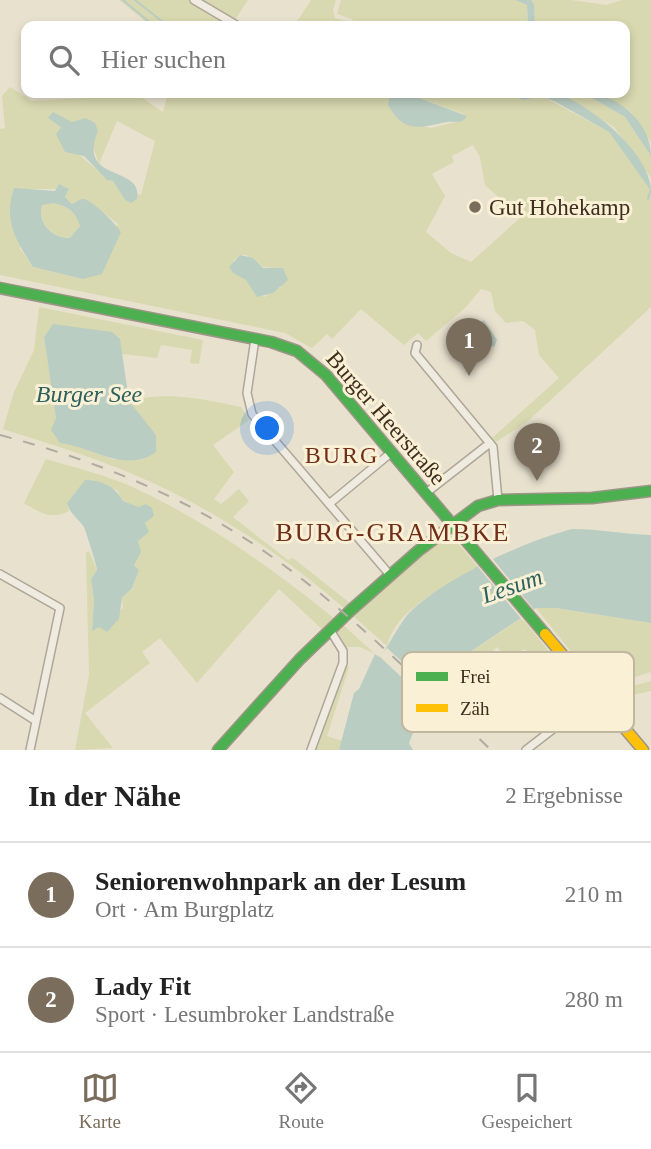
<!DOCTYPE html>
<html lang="de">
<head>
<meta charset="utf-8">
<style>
  :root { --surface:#fff; --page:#f2f2f2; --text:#222; --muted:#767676; --line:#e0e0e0; --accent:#7a6d5c }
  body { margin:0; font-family:Georgia,serif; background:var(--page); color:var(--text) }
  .you { position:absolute; left:268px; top:429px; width:24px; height:24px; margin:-18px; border:5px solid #fff; border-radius:50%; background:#1a73e8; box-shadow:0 0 0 10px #1a73e833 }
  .badge { display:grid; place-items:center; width:46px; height:46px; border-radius:50%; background:var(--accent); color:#fff; font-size:23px; font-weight:700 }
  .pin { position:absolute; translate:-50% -58px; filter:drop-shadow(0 2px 4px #0008) }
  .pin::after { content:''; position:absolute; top:37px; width:24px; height:21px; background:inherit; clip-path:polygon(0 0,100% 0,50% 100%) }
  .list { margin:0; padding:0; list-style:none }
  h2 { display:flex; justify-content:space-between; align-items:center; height:91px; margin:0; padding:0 28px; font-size:30px }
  h2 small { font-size:23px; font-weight:400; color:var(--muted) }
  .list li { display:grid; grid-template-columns:46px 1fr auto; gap:21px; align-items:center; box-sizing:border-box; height:105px; padding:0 28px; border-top:2px solid var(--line) }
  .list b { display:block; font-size:26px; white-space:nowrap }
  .list p { margin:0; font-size:23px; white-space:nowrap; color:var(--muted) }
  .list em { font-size:23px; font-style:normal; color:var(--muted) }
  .icon { flex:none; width:38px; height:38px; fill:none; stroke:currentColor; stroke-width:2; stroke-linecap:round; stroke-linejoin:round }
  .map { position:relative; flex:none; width:651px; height:750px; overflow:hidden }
  .search { position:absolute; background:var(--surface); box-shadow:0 4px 10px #0003; left:21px; right:21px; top:21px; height:77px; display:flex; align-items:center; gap:18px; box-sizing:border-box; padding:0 24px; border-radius:14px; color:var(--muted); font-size:26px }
  .sheet { height:301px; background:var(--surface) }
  nav { display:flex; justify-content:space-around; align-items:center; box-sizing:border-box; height:98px; border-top:2px solid var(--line); background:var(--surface); font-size:19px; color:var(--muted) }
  nav a { display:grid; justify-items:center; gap:4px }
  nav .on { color:var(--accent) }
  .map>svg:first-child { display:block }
  .green { fill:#d8d9b0; fill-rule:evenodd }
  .water { fill:#bacdc2; fill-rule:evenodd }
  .pier { fill:#e8e1ce }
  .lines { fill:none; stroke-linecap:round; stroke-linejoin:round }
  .stream { stroke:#bacdc2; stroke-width:2 }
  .street-casing { stroke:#aea697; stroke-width:10 }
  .fast-casing { stroke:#9d9587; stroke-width:13 }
  .slow-casing { stroke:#9d9587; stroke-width:13 }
  .street { stroke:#f0ebe1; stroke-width:7 }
  .fast { stroke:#4caf50; stroke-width:10 }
  .slow { stroke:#ffc107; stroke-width:10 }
  .rail { stroke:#afaba1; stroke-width:2; stroke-dasharray:12 12; stroke-linecap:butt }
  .poi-dot { fill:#7a6d5c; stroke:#f9f0d5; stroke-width:2.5 }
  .labels { text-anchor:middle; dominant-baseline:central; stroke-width:6; stroke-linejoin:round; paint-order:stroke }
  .poi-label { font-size:23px; fill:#3e2e1e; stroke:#f9f0d5; text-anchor:start }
  .street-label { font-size:23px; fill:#3e2e1e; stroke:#f9f0d5 }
  .water-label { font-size:24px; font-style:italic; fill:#2c605e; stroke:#f9f0d5 }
  .neighbourhood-label { font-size:24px; letter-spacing:2px; fill:#702d19; stroke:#f9f0d5 }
  .quarter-label { font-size:26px; letter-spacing:2px; fill:#702d19; stroke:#f9f0d5 }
  .key { fill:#f9f0d5; stroke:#c1b69e; stroke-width:2 }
  .key-label { font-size:19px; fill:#3e2e1e }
</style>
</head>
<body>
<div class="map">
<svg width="651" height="750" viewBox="0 0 651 750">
  <rect width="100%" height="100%" fill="#e8e1ce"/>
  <path class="green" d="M 119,0 L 248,0 L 231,26 L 151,26 Z
    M 311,0 L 336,0 L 333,10 L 335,18 L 349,22 L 350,26 L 294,26 Z
    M 341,0 L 515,0 L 527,5 L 528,26 L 355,26 L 352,19 L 337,14 Z
    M 531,0 L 571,0 L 606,5 L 622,0 L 651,0 L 651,143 L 632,113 L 601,93 L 625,93 L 625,26 L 535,26 L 534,4 Z
    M 10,87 L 32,101 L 85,98 L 90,93 L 135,93 L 163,112 L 168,93 L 390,93 L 388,105 L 400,121 L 431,128 L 464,120 L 464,114 L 419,98 L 416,93 L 509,93 L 523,100 L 542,96 L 609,132 L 651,191 L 651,307 L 528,421 L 496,442 L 492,438 L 559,378 L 539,355 L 535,330 L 523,321 L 506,323 L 495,311 L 491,292 L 481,289 L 465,308 L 426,341 L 418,333 L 404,345 L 361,309 L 332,339 L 327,334 L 312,348 L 285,333 L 0,275 L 0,129 L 5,128 L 2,96 ZM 86,118 L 98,131 L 92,144 L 99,164 L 117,121 L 155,141 L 141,195 L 138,194 L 137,199 L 125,200 L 113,181 C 105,180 67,142 56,134 L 61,127 ZM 473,145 L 480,157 L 485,185 L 521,217 L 471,262 L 451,253 L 426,232 L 445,196 L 432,174 L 454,162 L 452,156 ZM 24,189 L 69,189 L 65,197 L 72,204 L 100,210 L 118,224 L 83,279 L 33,267 L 20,249 ZM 240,255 L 246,255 L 263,267 L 278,268 L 281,287 L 264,297 L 250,286 L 233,261 Z
    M 556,93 L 583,93 L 625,117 L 651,156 L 651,178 L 614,127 Z
    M 53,203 C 68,206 75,211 80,226 L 70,238 C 52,238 37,222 42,204 Z
    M 39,307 L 203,340 L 199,364 L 190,363 L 192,350 L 161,345 L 157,358 L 122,354 L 119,339 C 100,322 67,334 44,337 L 60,443 L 75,445 L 115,460 L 137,412 L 129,401 C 168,391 202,399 241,407 L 249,420 L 213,445 L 234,472 L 214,499 L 221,504 L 239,489 L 249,501 L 233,517 L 288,560 L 293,558 L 351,604 L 345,609 C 274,547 193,496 105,463 C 71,450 37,440 3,429 L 14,392 L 34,350 Z
    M 46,459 C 73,467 102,474 128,485 C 204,519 270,567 335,619 L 324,631 L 279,589 L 197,683 L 160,638 L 142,652 L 150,663 L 85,713 L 113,748 L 75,750 L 89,675 L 86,553 L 89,551 L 97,570 L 91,579 L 94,600 L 92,631 L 123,608 L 122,598 L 132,588 L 139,570 L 134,565 L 140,552 L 138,541 L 147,520 L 139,507 L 123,501 L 117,490 L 85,480 L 67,503 L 69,511 C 51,520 41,513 24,503 Z
    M 449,533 L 479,568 C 449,583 395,609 387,646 L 352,615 Z
    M 536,608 L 556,608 L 651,623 L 651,672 L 607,686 L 597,684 Z
    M 522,618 L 582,692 L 581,700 L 561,717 L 556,711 L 571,696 L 524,649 L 509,660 L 497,647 L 443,699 L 434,689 L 455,662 Z
    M 342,624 L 375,654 L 360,647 L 346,647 L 337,630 Z
    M 345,665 L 349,667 L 327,736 L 342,741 L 339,750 L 314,750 Z
    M 651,681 L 651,691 L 612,699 L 609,696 L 611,692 Z"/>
  <path class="water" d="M 515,0 L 531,0 L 534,4 L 535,26 L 528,26 L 527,5 Z
    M 390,93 L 416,93 L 419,98 L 467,116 C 461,125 456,121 447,122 C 420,127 405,135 388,105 Z
    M 509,93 C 523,93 544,89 558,94 C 591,105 651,154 651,191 L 609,132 L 556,102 L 542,96 L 523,100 Z
    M 583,93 C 616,93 651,121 651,156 L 625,117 Z
    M 53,112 L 72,122 L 86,118 L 95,123 L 98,131 C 76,184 144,164 137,199 L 131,203 L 125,200 L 113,181 L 107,180 L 84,156 L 65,152 L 56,134 L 61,127 L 48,118 Z
    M 59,184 L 69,189 L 65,197 L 72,204 C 75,203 78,200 82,199 C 90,197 118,226 121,232 L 102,274 L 83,279 L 33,267 C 16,241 3,220 14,188 L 55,191 ZM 53,203 C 68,206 75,211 80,226 L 70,238 C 52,238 37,223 42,205 Z
    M 240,255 L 253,258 L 263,268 L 283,268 L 288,280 L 273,293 L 257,297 L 246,280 L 233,273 L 229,267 Z
    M 484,320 L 497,340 L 494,347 C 479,345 476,340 477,325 Z
    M 53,324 L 112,332 L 120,339 L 129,401 L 156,435 L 156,452 C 125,474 93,447 60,443 L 51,430 L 56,418 L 44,337 Z
    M 85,480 C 102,480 115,486 123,501 L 139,507 L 146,504 L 152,508 L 154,516 L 145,523 L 149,532 L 138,541 L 141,552 L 134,565 L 139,570 L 132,588 L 122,598 L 119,619 L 107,632 L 99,627 L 92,631 L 94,600 L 91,579 L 97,570 C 97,566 85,529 84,527 C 78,518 70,514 67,503 Z
    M 572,529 C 599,529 624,534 651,535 L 651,623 L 556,608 L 536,608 L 455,662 L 424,705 L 409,743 L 413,750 L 339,750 L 354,693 L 359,689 L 375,654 L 379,657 C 392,643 398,623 413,609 C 448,577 525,541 572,529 Z"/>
  <path class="pier" d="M 492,558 L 536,612 L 523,621 L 478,567 Z
    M 387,648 L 436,693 L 428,702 L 379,656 Z"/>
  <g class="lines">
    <path class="stream" d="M 123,0 L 154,26
      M 135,0 L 168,26
      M 305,93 L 333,95 L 339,93
      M 648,199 L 651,189"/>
    <defs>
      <path id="street" d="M 194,0 L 238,26
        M 255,339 L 247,393 L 252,414 L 390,575
        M 417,345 L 415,353 L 493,447 L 498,500
        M 426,493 L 490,443
        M 329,504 L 392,452
        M 0,574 L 60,608 L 30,750
        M 0,698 L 36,721
        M 311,750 L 343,663 L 343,651 L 330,630
        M 526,750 L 597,695"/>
      <path id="fast" d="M 0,288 L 271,342 L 297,351 L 326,375 L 545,634
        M 218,750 L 300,659 L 351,610 L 418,551 L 478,506 L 498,500 L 592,498 L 651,491"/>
      <path id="slow" d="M 545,634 L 643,750"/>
    </defs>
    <use href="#street" class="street-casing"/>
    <use href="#fast" class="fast-casing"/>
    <use href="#slow" class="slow-casing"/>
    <use href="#street" class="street"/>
    <use href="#fast" class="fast"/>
    <use href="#slow" class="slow"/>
    <path class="rail" d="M 0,435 C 91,459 179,494 258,547 C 343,605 417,679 491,750"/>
  </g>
  <circle class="poi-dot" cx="475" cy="207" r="7"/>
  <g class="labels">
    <g class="poi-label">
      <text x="489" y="207">Gut Hohekamp</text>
    </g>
    <g class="street-label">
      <text transform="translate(386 418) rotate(49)">Burger Heerstraße</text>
    </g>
    <g class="water-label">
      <text x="89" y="394">Burger See</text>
      <text transform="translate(512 586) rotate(-19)">Lesum</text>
    </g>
    <g class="neighbourhood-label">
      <text x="342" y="455">BURG</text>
    </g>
    <g class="quarter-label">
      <text x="393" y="532">BURG-GRAMBKE</text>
    </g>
  </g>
  <rect x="402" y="652" width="232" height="80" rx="10" class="key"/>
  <rect x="416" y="672" width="32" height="9" fill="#4caf50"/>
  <rect x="416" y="704" width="32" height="8" fill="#ffc107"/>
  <g class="key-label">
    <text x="460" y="683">Frei</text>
    <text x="460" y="715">Zäh</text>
  </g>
</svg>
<div class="you"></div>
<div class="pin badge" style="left:469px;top:376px">1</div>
<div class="pin badge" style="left:537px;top:481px">2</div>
<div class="search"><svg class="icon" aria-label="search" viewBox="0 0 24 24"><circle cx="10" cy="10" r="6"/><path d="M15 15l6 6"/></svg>Hier suchen</div>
</div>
<section class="sheet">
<h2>In der Nähe<small>2 Ergebnisse</small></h2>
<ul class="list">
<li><span class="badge">1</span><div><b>Seniorenwohnpark an der Lesum</b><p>Ort · Am Burgplatz</p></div><em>210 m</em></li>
<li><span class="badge">2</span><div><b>Lady Fit</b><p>Sport · Lesumbroker Landstraße</p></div><em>280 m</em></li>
</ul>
</section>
<nav>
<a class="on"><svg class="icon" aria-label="map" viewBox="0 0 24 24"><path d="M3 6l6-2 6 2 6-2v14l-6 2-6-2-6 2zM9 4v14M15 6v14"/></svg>Karte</a>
<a><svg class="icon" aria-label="directions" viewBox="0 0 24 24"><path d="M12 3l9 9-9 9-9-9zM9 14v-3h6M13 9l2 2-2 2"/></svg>Route</a>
<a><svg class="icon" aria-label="saved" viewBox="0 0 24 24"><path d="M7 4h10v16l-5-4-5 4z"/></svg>Gespeichert</a>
</nav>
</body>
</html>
